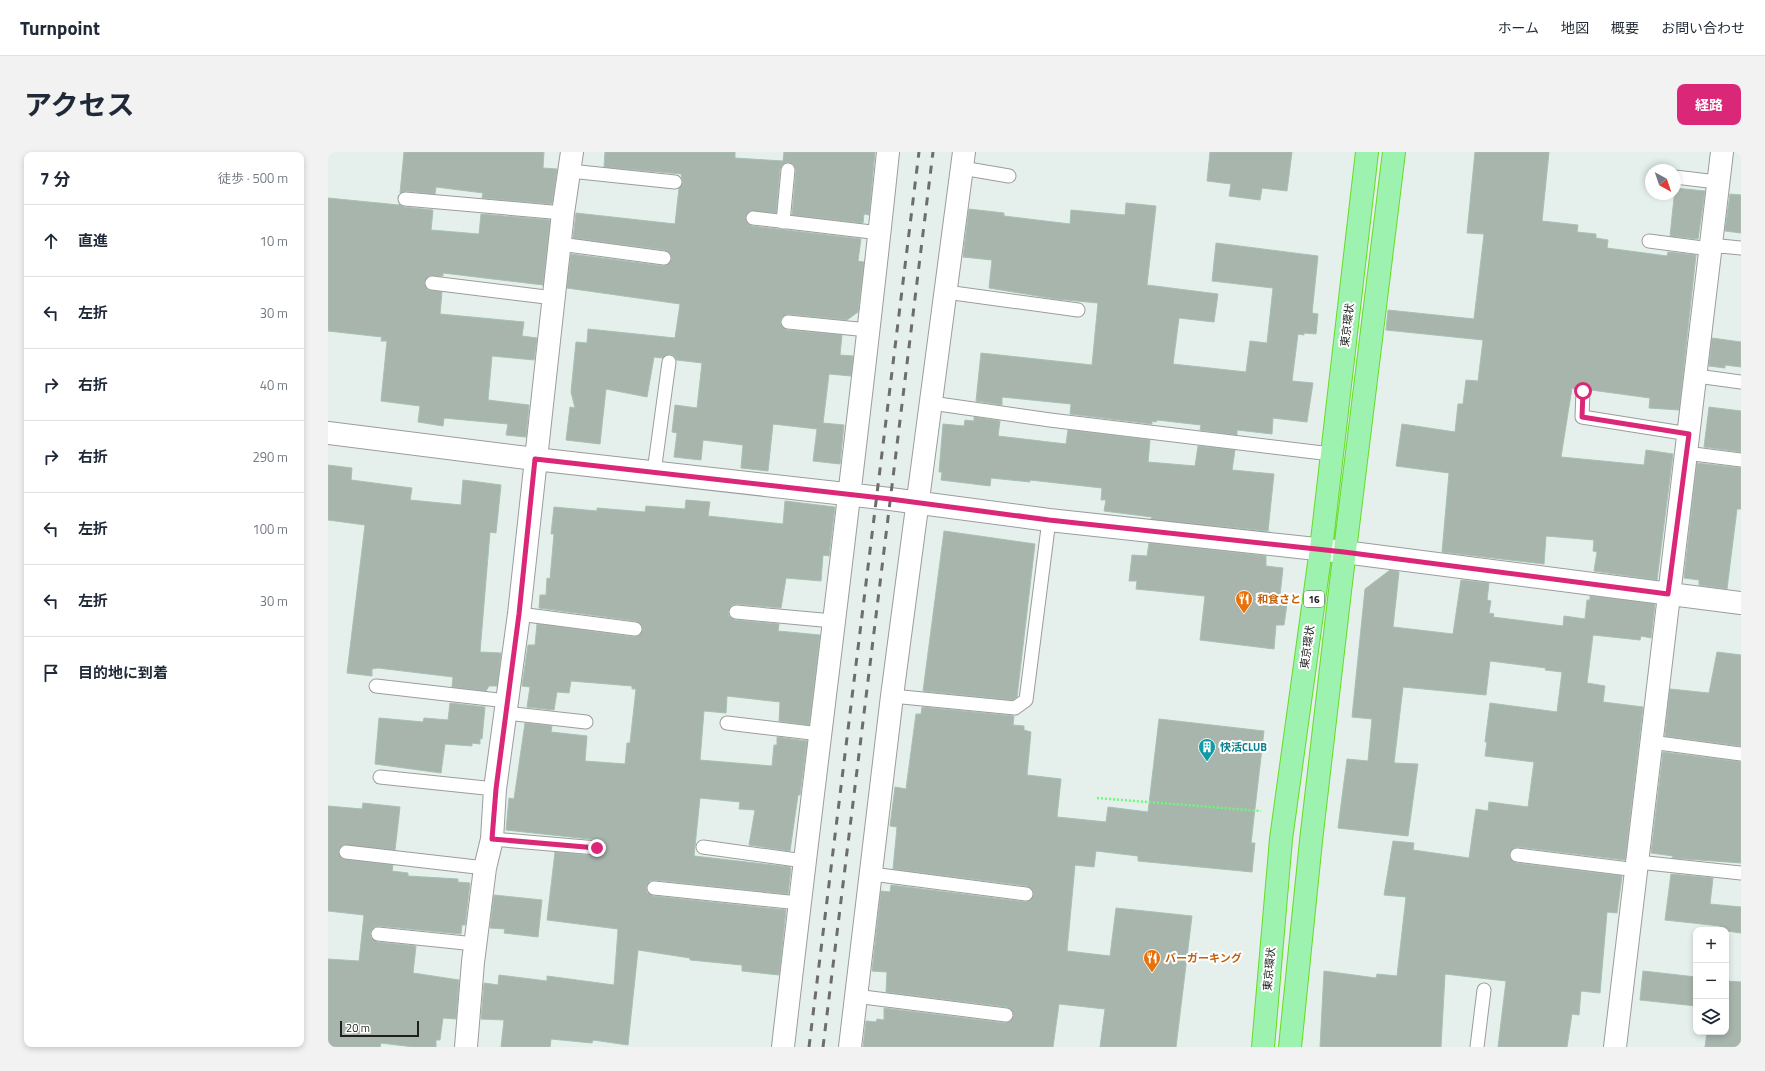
<!DOCTYPE html>
<html lang="ja">
<head>
<meta charset="utf-8">
<style>
  :root { --surface:#fff; --page:#f2f2f3; --text:#1f2937; --muted:#747a83; --line:#e0e1e3; --accent:#db2777 }
  body { margin:0; font-family:"Titillium Web","Noto Sans JP",sans-serif; background:var(--page); color:var(--text) }
  .controls { position:absolute; right:12px; bottom:12px; display:grid; overflow:hidden; border-radius:8px; box-shadow:0 2px 6px #0003 }
  .controls button { width:36px; height:36px; display:grid; place-items:center; padding:0; border:0; border-bottom:1px solid var(--line); background:var(--surface); color:var(--text); font:20px sans-serif }
  .compass { position:absolute; left:1317px; top:12px; width:36px; height:36px; border-radius:50%; background:var(--surface); box-shadow:0 2px 6px #0003; rotate:140deg }
  .scale { position:absolute; left:12px; bottom:10px; width:79px; box-sizing:border-box; padding-left:4px; border:2px solid #1f1f1f; border-top:0; font-size:11px; line-height:14px; white-space:nowrap; color:#1f1f1f; -webkit-text-stroke:3px #fff; paint-order:stroke }
  .stop { position:absolute; width:12px; height:12px; margin:-9px; border:3px solid #db2777; border-radius:50%; background:#fff }
  .stop.end { background:#db2777; border-color:#fff; box-shadow:0 1px 4px #0008 }
  .list { margin:0; padding:0; list-style:none }
  h2 { display:flex; justify-content:space-between; align-items:center; height:52px; margin:0; padding:0 16px; font-size:17px }
  h2 small { font-size:13px; font-weight:400; color:var(--muted) }
  .list li { display:grid; grid-template-columns:26px 1fr auto; gap:12px; align-items:center; box-sizing:border-box; height:72px; padding:0 16px; border-top:1px solid var(--line) }
  .list b { display:block; font-size:15px; white-space:nowrap }
  .list em { font-size:13px; font-style:normal; color:var(--muted) }
  .icon { flex:none; width:22px; height:22px; fill:none; stroke:currentColor; stroke-width:2; stroke-linecap:round; stroke-linejoin:round }
  .map { position:relative; flex:none; width:1413px; height:895px; overflow:hidden; border-radius:8px }
  header { display:flex; align-items:center; gap:24px; box-sizing:border-box; height:56px; padding:0 20px; background:var(--surface); border-bottom:1px solid var(--line) }
  header strong { font-size:19px }
  nav { display:flex; gap:22px; margin-inline-start:auto; font-size:14px }
  .intro { display:flex; align-items:center; justify-content:space-between; box-sizing:border-box; height:96px; padding:0 24px }
  h1 { margin:0; font-size:28px }
  .button { padding:10px 18px; border-radius:8px; background:var(--accent); color:#fff; font-size:14px; font-weight:700 }
  main { display:flex; gap:24px; padding:0 24px }
  aside { flex:1; background:var(--surface); border-radius:8px; box-shadow:0 2px 6px #0003 }
  .map>svg:first-child { display:block }
  .building { fill:#a7b5ad; stroke:#a7c1b2 }
  .lines { fill:none; stroke-linecap:round; stroke-linejoin:round }
  .service-casing { stroke:#9c9c9c; stroke-width:15 }
  .minor-casing { stroke:#9c9c9c; stroke-width:24 }
  .trunk-casing { stroke:#65dc23; stroke-width:24 }
  .path { stroke:#6bfb77; stroke-width:2.5; stroke-dasharray:2 2; stroke-linecap:butt }
  .service { stroke:#fff; stroke-width:13 }
  .minor { stroke:#fff; stroke-width:22 }
  .trunk { stroke:#9ef2af; stroke-width:22 }
  .rail { stroke:#6d6d6d; stroke-width:3; stroke-dasharray:8 8; stroke-linecap:butt }
  .route { stroke:#db2777; stroke-width:5 }
  .labels { text-anchor:middle; dominant-baseline:central; stroke-width:4; stroke-linejoin:round; paint-order:stroke }
  .shield { fill:#fff; stroke:#626262; stroke-width:1 }
  .shield-label { font-size:10px; font-weight:bold; fill:#1f1f1f }
  .street-label { font-size:11px; fill:#1f1f1f; stroke:#fff }
  .food-label { font-size:11px; font-weight:bold; fill:#c56008; stroke:#fff; text-anchor:start }
  .culture-label { font-size:11px; font-weight:bold; fill:#0d838f; stroke:#fff; text-anchor:start }
</style>
</head>
<body>
<header>
<strong>Turnpoint</strong>
<nav><a>ホーム</a><a>地図</a><a>概要</a><a>お問い合わせ</a></nav>
</header>
<div class="intro"><h1>アクセス</h1><a class="button">経路</a></div>
<main>
<aside>
<h2>7 分<small>徒歩 · 500 m</small></h2>
<ul class="list">
<li><svg class="icon" aria-label="ahead" viewBox="0 0 24 24"><path d="M12 20V5M6 11l6-6 6 6"/></svg><div><b>直進</b></div><em>10 m</em></li>
<li><svg class="icon" aria-label="left" viewBox="0 0 24 24"><path d="M17 20v-9H6M10 6l-5 5 5 5"/></svg><div><b>左折</b></div><em>30 m</em></li>
<li><svg class="icon" aria-label="right" viewBox="0 0 24 24"><path d="M7 20v-9h11M14 6l5 5-5 5"/></svg><div><b>右折</b></div><em>40 m</em></li>
<li><svg class="icon" aria-label="right" viewBox="0 0 24 24"><path d="M7 20v-9h11M14 6l5 5-5 5"/></svg><div><b>右折</b></div><em>290 m</em></li>
<li><svg class="icon" aria-label="left" viewBox="0 0 24 24"><path d="M17 20v-9H6M10 6l-5 5 5 5"/></svg><div><b>左折</b></div><em>100 m</em></li>
<li><svg class="icon" aria-label="left" viewBox="0 0 24 24"><path d="M17 20v-9H6M10 6l-5 5 5 5"/></svg><div><b>左折</b></div><em>30 m</em></li>
<li><svg class="icon" aria-label="arrive" viewBox="0 0 24 24"><path d="M6 21V4h12l-3 4 3 4H6"/></svg><div><b>目的地に到着</b></div></li>
</ul>
</aside>
<div class="map">
<svg width="1413" height="895" viewBox="0 0 1413 895">
  <rect width="100%" height="100%" fill="#e5f0ec"/>
  <path class="building" d="M 76,0 L 216,0 L 215,16 L 229,17 L 224,52 L 154,46 L 155,41 L 108,35 L 107,42 L 78,39 L 72,41 Z
    M 277,0 L 407,0 L 407,6 L 455,9 L 456,0 L 547,0 L 541,63 L 536,62 L 535,71 L 464,63 L 468,18 L 465,12 L 460,10 L 454,13 L 452,17 L 448,61 L 422,59 L 417,65 L 420,72 L 424,74 L 533,87 L 530,109 L 536,110 L 530,160 L 519,168 L 460,162 L 454,165 L 452,170 L 455,176 L 459,178 L 514,183 L 512,203 L 525,204 L 523,224 L 501,222 L 495,271 L 516,273 L 512,312 L 485,309 L 489,277 L 445,272 L 440,319 L 413,316 L 415,293 L 375,288 L 373,308 L 346,305 L 349,281 L 344,280 L 347,253 L 369,256 L 374,211 L 349,208 L 346,204 L 342,202 L 334,206 L 326,205 L 319,245 L 278,237 L 272,292 L 238,288 L 242,255 L 247,256 L 243,240 L 248,190 L 259,191 L 260,177 L 347,186 L 352,152 L 239,136 L 243,102 L 335,114 L 339,113 L 344,107 L 343,103 L 337,98 L 245,86 L 248,61 L 347,72 L 351,36 L 355,31 L 353,22 L 276,15 Z
    M 882,0 L 964,0 L 959,39 L 934,36 L 932,48 L 901,44 L 903,32 L 879,29 Z
    M 1147,0 L 1221,0 L 1214,69 L 1250,73 L 1249,80 L 1268,82 L 1268,86 L 1280,88 L 1279,96 L 1339,104 L 1340,100 L 1368,103 L 1351,258 L 1321,256 L 1322,246 L 1263,238 L 1259,232 L 1252,232 L 1248,237 L 1244,236 L 1233,305 L 1316,313 L 1318,298 L 1345,302 L 1329,428 L 1266,419 L 1269,400 L 1265,399 L 1266,388 L 1218,384 L 1216,412 L 1114,400 L 1121,321 L 1068,314 L 1074,272 L 1127,280 L 1130,252 L 1135,252 L 1138,228 L 1150,229 L 1155,188 L 1058,178 L 1060,158 L 1146,167 L 1156,82 L 1139,81 Z
    M 1347,36 L 1377,39 L 1370,87 L 1342,84 Z
    M 1402,42 L 1413,43 L 1413,81 L 1397,79 Z
    M 0,46 L 71,53 L 71,52 L 76,55 L 105,58 L 103,78 L 151,82 L 153,62 L 222,68 L 215,133 L 115,121 L 115,124 L 101,124 L 96,130 L 100,138 L 114,140 L 112,162 L 196,170 L 194,184 L 209,186 L 206,208 L 164,204 L 160,248 L 201,253 L 198,285 L 178,283 L 180,272 L 116,266 L 115,274 L 90,270 L 92,254 L 53,249 L 59,189 L 53,189 L 54,185 L 0,179 Z
    M 798,51 L 828,54 L 819,133 L 890,142 L 886,170 L 851,166 L 845,212 L 918,220 L 922,189 L 939,191 L 945,136 L 884,129 L 888,91 L 990,104 L 984,161 L 990,162 L 988,182 L 976,181 L 976,183 L 970,182 L 964,229 L 985,231 L 979,270 L 945,266 L 944,282 L 909,278 L 909,283 L 872,278 L 873,273 L 829,268 L 828,270 L 824,269 L 824,272 L 742,262 L 743,252 L 674,245 L 674,253 L 648,249 L 653,201 L 764,213 L 770,151 L 728,147 L 661,136 L 664,108 L 635,105 L 641,57 L 676,61 L 676,64 L 742,72 L 743,58 L 797,63 Z
    M 1384,186 L 1413,190 L 1413,215 L 1397,213 L 1397,216 L 1381,214 Z
    M 1381,255 L 1413,259 L 1413,300 L 1376,295 Z
    M 646,265 L 672,269 L 670,284 L 738,292 L 740,278 L 822,288 L 820,310 L 867,314 L 870,294 L 907,298 L 904,318 L 946,322 L 940,379 L 823,367 L 824,365 L 776,359 L 778,348 L 773,348 L 774,336 L 702,328 L 702,330 L 663,326 L 662,334 L 613,328 L 614,320 L 611,320 L 615,272 L 636,274 L 637,268 L 646,269 Z
    M 1369,311 L 1413,316 L 1413,357 L 1409,357 L 1399,437 L 1371,433 L 1371,428 L 1356,426 Z
    M 0,313 L 24,316 L 23,328 L 84,336 L 82,348 L 133,353 L 135,328 L 173,333 L 168,381 L 162,380 L 152,500 L 173,501 L 169,534 L 161,534 L 158,539 L 124,535 L 125,525 L 50,516 L 44,517 L 44,524 L 19,521 L 37,373 L 0,368 Z
    M 358,348 L 382,350 L 380,364 L 455,372 L 457,349 L 507,355 L 501,404 L 495,403 L 493,429 L 458,426 L 453,456 L 409,452 L 404,453 L 400,459 L 401,464 L 407,468 L 451,472 L 450,479 L 492,483 L 481,573 L 451,569 L 452,550 L 399,544 L 398,561 L 376,559 L 372,608 L 444,614 L 446,593 L 449,593 L 449,585 L 479,589 L 472,643 L 470,643 L 462,699 L 421,693 L 427,658 L 411,657 L 412,650 L 372,646 L 366,704 L 462,715 L 463,717 L 460,742 L 327,728 L 322,729 L 318,735 L 319,740 L 325,744 L 458,758 L 451,823 L 414,819 L 414,813 L 362,808 L 362,806 L 310,798 L 300,893 L 265,888 L 264,891 L 223,887 L 222,895 L 173,895 L 176,868 L 153,867 L 156,831 L 170,833 L 171,823 L 219,829 L 219,824 L 286,833 L 290,777 L 219,768 L 227,700 L 269,704 L 276,700 L 276,692 L 270,688 L 178,678 L 181,646 L 186,647 L 197,571 L 224,574 L 223,580 L 259,584 L 257,609 L 297,612 L 299,591 L 302,591 L 308,537 L 304,537 L 304,534 L 243,529 L 241,541 L 229,540 L 226,558 L 199,555 L 202,535 L 194,534 L 200,493 L 207,493 L 209,472 L 306,485 L 310,484 L 315,478 L 314,474 L 308,469 L 211,456 L 212,443 L 218,443 L 219,426 L 222,427 L 226,382 L 223,382 L 226,355 L 269,359 L 269,356 L 317,360 L 318,354 L 357,357 Z
    M 616,379 L 707,392 L 689,545 L 685,548 L 595,539 Z
    M 821,391 L 938,404 L 938,414 L 955,416 L 951,452 L 959,452 L 956,473 L 948,473 L 946,497 L 872,488 L 877,444 L 808,437 L 809,429 L 801,429 L 804,403 L 819,404 Z
    M 1062,418 L 1071,420 L 1065,475 L 1125,482 L 1133,428 L 1161,431 L 1159,448 L 1163,449 L 1161,461 L 1166,462 L 1165,465 L 1235,474 L 1236,464 L 1257,467 L 1259,448 L 1262,448 L 1262,444 L 1327,452 L 1323,486 L 1313,484 L 1312,488 L 1265,483 L 1259,531 L 1277,534 L 1275,550 L 1315,555 L 1297,708 L 1190,695 L 1186,696 L 1181,702 L 1182,706 L 1188,711 L 1294,724 L 1289,761 L 1279,760 L 1272,841 L 1253,839 L 1251,863 L 1244,862 L 1239,895 L 1170,895 L 1178,829 L 1117,822 L 1113,895 L 992,895 L 996,819 L 1048,826 L 1049,822 L 1069,824 L 1078,745 L 1056,743 L 1065,689 L 1086,691 L 1085,698 L 1141,706 L 1148,657 L 1160,659 L 1161,650 L 1200,655 L 1206,610 L 1157,604 L 1159,590 L 1157,590 L 1162,551 L 1229,560 L 1234,520 L 1217,518 L 1218,516 L 1162,509 L 1158,543 L 1075,535 L 1066,611 L 1090,612 L 1080,684 L 1010,676 L 1019,607 L 1040,609 L 1044,567 L 1024,565 L 1037,437 Z
    M 1389,500 L 1413,503 L 1413,594 L 1337,584 L 1342,537 L 1381,541 Z
    M 122,551 L 157,555 L 154,587 L 152,586 L 152,592 L 144,591 L 144,594 L 117,592 L 113,621 L 47,612 L 51,566 L 95,570 L 96,566 L 120,568 Z
    M 594,555 L 686,564 L 685,573 L 696,574 L 696,578 L 703,580 L 699,623 L 733,627 L 729,665 L 778,670 L 780,655 L 820,660 L 831,567 L 936,579 L 923,691 L 927,691 L 924,720 L 810,709 L 810,704 L 768,699 L 766,715 L 747,713 L 739,799 L 782,804 L 788,756 L 864,764 L 848,895 L 772,895 L 777,857 L 731,852 L 725,895 L 535,895 L 538,869 L 548,870 L 549,867 L 556,868 L 556,856 L 677,871 L 681,870 L 686,864 L 685,860 L 679,855 L 558,840 L 559,820 L 544,819 L 553,739 L 562,740 L 563,733 L 697,750 L 701,749 L 706,743 L 705,739 L 699,734 L 565,717 L 569,675 L 562,674 L 567,635 L 578,637 L 588,562 L 593,562 Z
    M 1335,600 L 1413,610 L 1413,711 L 1344,706 L 1345,704 L 1323,701 Z
    M 35,651 L 72,655 L 67,698 L 15,693 L 10,699 L 14,707 L 65,713 L 64,719 L 80,721 L 80,724 L 130,727 L 130,730 L 142,731 L 137,773 L 134,773 L 133,782 L 51,774 L 46,775 L 42,781 L 43,786 L 49,790 L 88,794 L 85,821 L 131,828 L 128,867 L 115,866 L 112,888 L 108,888 L 108,895 L 86,895 L 53,891 L 52,895 L 0,895 L 0,807 L 31,809 L 36,763 L 0,759 L 0,654 L 34,657 Z
    M 1343,722 L 1385,726 L 1382,752 L 1413,755 L 1413,781 L 1391,778 L 1392,774 L 1337,768 Z
    M 166,743 L 214,748 L 210,785 L 176,781 L 177,777 L 162,776 Z
    M 1315,819 L 1368,825 L 1368,854 L 1312,848 Z
    M 1398,829 L 1413,830 L 1413,895 L 1377,895 L 1379,880 L 1398,880 Z"/>
  <g class="lines">
    <defs>
      <path id="service" d="M 634,16 L 681,24
        M 242,19 L 347,30
        M 1347,25 L 1389,30
        M 77,47 L 235,61
        M 425,66 L 552,81
        M 455,70 L 460,18
        M 1321,89 L 1382,97
        M 232,92 L 336,106
        M 1382,93 L 1413,96
        M 104,131 L 226,146
        M 618,140 L 750,158
        M 460,170 L 540,178
        M 1369,224 L 1413,230
        M 1255,239 L 1254,265 L 1361,282
        M 603,251 L 722,268 L 1003,302
        M 1358,301 L 1413,308
        M 326,320 L 341,210
        M 408,460 L 505,469
        M 191,462 L 307,477
        M 48,534 L 179,549
        M 564,544 L 687,556 L 698,548 L 721,368
        M 178,561 L 258,570
        M 399,571 L 492,582
        M 1323,590 L 1413,602
        M 52,625 L 167,637
        M 164,687 L 269,696
        M 375,695 L 476,709
        M 18,700 L 157,716
        M 1189,703 L 1309,718
        M 1310,710 L 1413,721
        M 544,722 L 698,742
        M 326,736 L 471,751
        M 50,782 L 147,792
        M 527,844 L 678,863
        M 1149,895 L 1156,838"/>
      <path id="minor" d="M 0,281 L 207,307 L 562,347 L 721,368 L 1016,400 L 1413,451
        M 138,895 L 145,810 L 157,716 L 164,687 L 167,637 L 191,462 L 235,61 L 244,0
        M 455,895 C 489,597 529,299 560,0
        M 522,895 L 564,544 L 636,0
        M 1287,895 L 1394,0"/>
      <path id="trunk" d="M 935,895 L 953,687 L 993,397 L 1039,0
        M 962,895 L 983,689 L 1012,439 L 1066,0"/>
    </defs>
    <use href="#service" class="service-casing"/>
    <use href="#minor" class="minor-casing"/>
    <use href="#trunk" class="trunk-casing"/>
    <path class="path" d="M 769,646 L 933,659"/>
    <use href="#service" class="service"/>
    <use href="#minor" class="minor"/>
    <use href="#trunk" class="trunk"/>
    <path class="rail" d="M 481,895 L 591,0
      M 495,895 L 605,0"/>
  </g>
  <g class="lines">
    <path class="route" d="M 269,696 L 164,687 L 168,637 L 191,462 L 207,307 L 562,347 L 721,368 L 1016,400 L 1340,442 L 1361,282 L 1254,265 L 1255,239"/>
  </g>
  <defs>
    <symbol id="restaurant-pin" viewBox="-11 -11 22 30"><path d="M0 17L-7.5 6A9.5 9.5 0 1 1 7.5 6Z" fill="#e8710a" stroke="#fff"/><path d="M-5-6h1v4h1v-4h1v4h1v-4h1v5L-1.5 .5V6h-2V.5L-5-1ZM5-6V6H3V1.5H1.5Q1.5-4 5-6Z" fill="#fff"/></symbol>
    <symbol id="building-pin" viewBox="-11 -11 22 30"><path d="M0 17L-7.5 6A9.5 9.5 0 1 1 7.5 6Z" fill="#0f9aa8" stroke="#fff"/><path d="M-4-6H4V6H1V3H-1V6H-4ZM-2.5-4.3h1.7v1.8h-1.7ZM.8-4.3h1.7v1.8H.8ZM-2.5-1h1.7V.8h-1.7ZM.8-1h1.7V.8H.8Z" fill="#fff"/></symbol>
  </defs>
  <g fill-rule="evenodd">
    <use href="#restaurant-pin" x="906" y="437" width="20" height="27"/>
    <use href="#building-pin" x="869" y="585" width="20" height="27"/>
    <use href="#restaurant-pin" x="814" y="796" width="20" height="27"/>
  </g>
  <g class="labels">
    <rect class="shield" x="976" y="439" width="20" height="16" rx="3"/>
    <g class="shield-label">
      <text x="986" y="447">16</text>
    </g>
    <g class="street-label">
      <text transform="translate(1019 173) rotate(-83)">東京環状</text>
      <text transform="translate(979 495) rotate(-82)">東京環状</text>
      <text transform="translate(941 817) rotate(-85)">東京環状</text>
    </g>
    <g class="food-label">
      <text x="929" y="447">和食さと</text>
      <text x="837" y="806">バーガーキング</text>
    </g>
    <g class="culture-label">
      <text x="892" y="595">快活CLUB</text>
    </g>
  </g>
</svg>
<div class="controls">
<button>+</button>
<button>−</button>
<button><svg class="icon" aria-label="layers" viewBox="0 0 24 24"><path d="M12 4l9 5-9 5-9-5zM3 14l9 5 9-5"/></svg></button>
</div>
<svg class="compass" viewBox="-18 -18 36 36"><path d="M0-13l5 13h-10z" fill="#e53935"/><path d="M0 13l5-13h-10z" fill="#747a83"/></svg>
<div class="scale">20 m</div>
<div class="stop" style="left:1255px;top:239px"></div>
<div class="stop end" style="left:269px;top:696px"></div>
</div>
</main>
</body>
</html>
